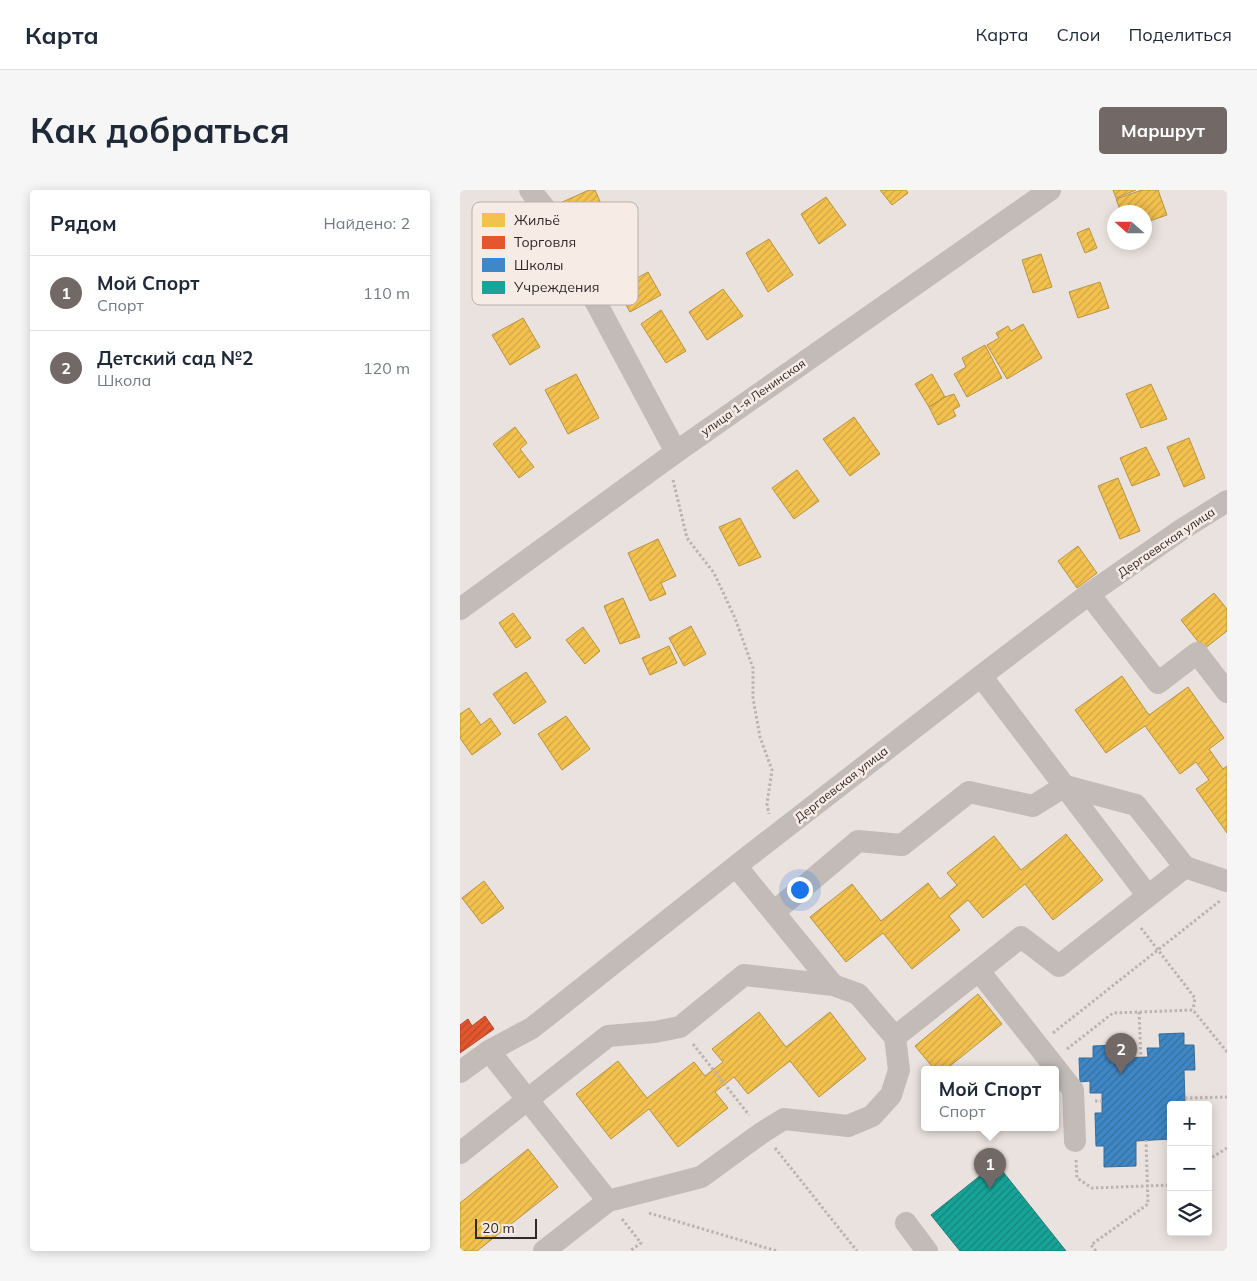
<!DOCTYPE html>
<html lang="ru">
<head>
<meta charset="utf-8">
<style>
  :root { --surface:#fff; --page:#f6f6f7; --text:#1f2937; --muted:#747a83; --line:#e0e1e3; --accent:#726967 }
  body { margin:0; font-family:Mulish,sans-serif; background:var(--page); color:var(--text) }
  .controls { position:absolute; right:15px; bottom:15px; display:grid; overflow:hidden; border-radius:5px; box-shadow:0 2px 12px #0003 }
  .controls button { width:45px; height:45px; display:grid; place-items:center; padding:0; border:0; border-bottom:1px solid var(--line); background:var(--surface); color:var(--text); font:25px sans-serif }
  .compass { position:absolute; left:647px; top:15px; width:45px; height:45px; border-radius:50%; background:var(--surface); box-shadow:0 2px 12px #0003; rotate:291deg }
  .scale { position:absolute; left:15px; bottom:12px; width:62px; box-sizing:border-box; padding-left:5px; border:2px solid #322827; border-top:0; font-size:14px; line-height:18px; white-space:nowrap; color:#322827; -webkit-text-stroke:4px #f6ebe5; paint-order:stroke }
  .you { position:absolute; left:339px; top:699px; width:18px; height:18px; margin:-12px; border:4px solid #fff; border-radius:50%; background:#1a73e8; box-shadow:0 0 0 8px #1a73e833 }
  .badge { display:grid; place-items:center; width:32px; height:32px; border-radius:50%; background:var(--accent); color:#fff; font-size:16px; font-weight:700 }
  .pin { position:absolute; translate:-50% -41px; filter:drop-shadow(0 1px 2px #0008) }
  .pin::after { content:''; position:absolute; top:26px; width:18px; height:15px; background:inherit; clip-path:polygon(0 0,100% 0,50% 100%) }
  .popup { position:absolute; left:461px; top:876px; width:138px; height:65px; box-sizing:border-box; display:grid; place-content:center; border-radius:5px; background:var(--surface); filter:drop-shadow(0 1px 4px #0005); font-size:16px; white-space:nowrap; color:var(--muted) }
  .popup b { font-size:19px; color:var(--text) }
  .popup::after { content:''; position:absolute; left:50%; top:100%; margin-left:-10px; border:10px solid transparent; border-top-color:var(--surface) }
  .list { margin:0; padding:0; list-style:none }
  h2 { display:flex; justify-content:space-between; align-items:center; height:65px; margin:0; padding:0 20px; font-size:21px }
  h2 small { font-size:16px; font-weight:400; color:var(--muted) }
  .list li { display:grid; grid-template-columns:32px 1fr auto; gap:15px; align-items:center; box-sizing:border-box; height:75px; padding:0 20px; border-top:1px solid var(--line) }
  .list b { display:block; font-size:19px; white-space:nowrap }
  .list p { margin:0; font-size:16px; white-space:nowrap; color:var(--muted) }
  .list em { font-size:16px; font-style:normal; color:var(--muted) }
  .icon { flex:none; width:28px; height:28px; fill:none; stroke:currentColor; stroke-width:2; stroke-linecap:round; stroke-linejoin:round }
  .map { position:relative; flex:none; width:767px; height:1061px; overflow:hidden; border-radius:5px }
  header { display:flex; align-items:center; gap:30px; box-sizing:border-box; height:70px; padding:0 25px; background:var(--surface); border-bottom:1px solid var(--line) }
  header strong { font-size:24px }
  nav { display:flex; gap:28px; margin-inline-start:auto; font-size:18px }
  .intro { display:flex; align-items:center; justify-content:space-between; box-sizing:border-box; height:120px; padding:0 30px }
  h1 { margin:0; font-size:35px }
  .button { padding:12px 22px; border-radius:5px; background:var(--accent); color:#fff; font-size:18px; font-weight:700 }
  main { display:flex; gap:30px; padding:0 30px }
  aside { flex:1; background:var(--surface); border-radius:5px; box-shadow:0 2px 12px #0003 }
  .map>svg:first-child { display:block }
  .homes { fill:url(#homes-hatch); stroke:#b89342 }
  .shops { fill:url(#shops-hatch); stroke:#af492c }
  .schools { fill:url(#schools-hatch); stroke:#3b6b96 }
  .public { fill:url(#public-hatch); stroke:#1f7e76 }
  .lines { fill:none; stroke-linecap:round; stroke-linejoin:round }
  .path { stroke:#bbb3b1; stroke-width:3; stroke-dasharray:2.5 2.5; stroke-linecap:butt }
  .minor { stroke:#c2bbb8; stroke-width:22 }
  .labels { text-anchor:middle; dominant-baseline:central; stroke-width:5; stroke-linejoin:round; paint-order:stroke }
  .street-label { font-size:12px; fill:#322827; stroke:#f6ebe5 }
  .key { fill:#f6ebe5; stroke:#bbb0ac; stroke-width:1 }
  .key-label { font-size:14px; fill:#322827 }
</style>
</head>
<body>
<header>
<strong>Карта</strong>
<nav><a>Карта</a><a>Слои</a><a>Поделиться</a></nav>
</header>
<div class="intro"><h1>Как добраться</h1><a class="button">Маршрут</a></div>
<main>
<aside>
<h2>Рядом<small>Найдено: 2</small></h2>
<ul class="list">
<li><span class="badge">1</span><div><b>Мой Спорт</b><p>Спорт</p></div><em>110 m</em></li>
<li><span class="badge">2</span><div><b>Детский сад №2</b><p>Школа</p></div><em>120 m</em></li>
</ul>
</aside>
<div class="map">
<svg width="767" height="1061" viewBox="0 0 767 1061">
  <defs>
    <pattern id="homes-hatch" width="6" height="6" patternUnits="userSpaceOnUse" patternTransform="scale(1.25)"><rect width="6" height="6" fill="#f2c14e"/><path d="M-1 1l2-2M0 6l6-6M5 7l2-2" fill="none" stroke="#d0a644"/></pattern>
    <pattern id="shops-hatch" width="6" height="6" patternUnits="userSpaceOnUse" patternTransform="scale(1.25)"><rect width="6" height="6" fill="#e4572e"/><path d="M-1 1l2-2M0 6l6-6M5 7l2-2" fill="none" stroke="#b94827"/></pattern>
    <pattern id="schools-hatch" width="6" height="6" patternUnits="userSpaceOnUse" patternTransform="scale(1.25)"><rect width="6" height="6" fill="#3f88c5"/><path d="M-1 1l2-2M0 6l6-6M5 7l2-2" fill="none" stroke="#356fa0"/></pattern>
    <pattern id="public-hatch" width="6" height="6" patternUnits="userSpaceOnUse" patternTransform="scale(1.25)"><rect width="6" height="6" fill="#17a398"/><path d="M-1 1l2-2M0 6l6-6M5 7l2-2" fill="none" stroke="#15857c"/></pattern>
  </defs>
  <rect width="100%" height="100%" fill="#eae2de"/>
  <path class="homes" d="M 129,0 L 135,0 L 142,16 L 106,31 L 98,14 Z
    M 420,0 L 446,0 L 448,3 L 432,15 Z
    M 653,0 L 676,0 L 656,8 Z
    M 682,0 L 698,0 L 707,25 L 684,33 L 684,22 L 661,22 L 656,9 Z
    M 366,7 L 386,35 L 359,54 L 341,24 Z
    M 160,17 L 172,45 L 146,56 L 134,28 Z
    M 629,38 L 637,58 L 625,63 L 617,43 Z
    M 309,49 L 333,85 L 308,102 L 286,63 Z
    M 581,64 L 592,97 L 573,103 L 562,70 Z
    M 74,73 L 85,89 L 72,98 L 61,82 Z
    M 188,82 L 201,105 L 170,122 L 157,99 Z
    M 640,92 L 649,118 L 618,128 L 609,102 Z
    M 263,99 L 283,126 L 247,150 L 229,122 Z
    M 201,120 L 226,161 L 206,173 L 181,134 Z
    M 63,128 L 80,157 L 50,175 L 32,145 Z
    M 563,134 L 582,168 L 547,189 L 527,155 L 539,148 L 536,143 L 548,136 L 551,141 Z
    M 525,155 L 542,188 L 507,207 L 494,184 L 506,177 L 502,168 Z
    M 116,184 L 139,228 L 108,244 L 85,200 Z
    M 472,184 L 485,207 L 469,217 L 455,194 Z
    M 691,194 L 707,229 L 681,238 L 666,204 Z
    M 494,204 L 500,216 L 493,220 L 496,226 L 478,235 L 469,217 L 485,207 Z
    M 394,227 L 420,264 L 390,286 L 363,249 Z
    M 55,237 L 67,253 L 60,259 L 74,277 L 59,288 L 33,254 Z
    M 729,248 L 745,288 L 724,297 L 707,257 Z
    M 686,257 L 700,285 L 672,296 L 660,268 Z
    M 337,280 L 359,311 L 334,329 L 312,298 Z
    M 658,288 L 680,341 L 660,349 L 638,296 Z
    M 280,328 L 301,367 L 279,376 L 259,337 Z
    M 198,349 L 216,386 L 201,393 L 206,404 L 190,411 L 168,363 Z
    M 618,356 L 637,383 L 617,398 L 598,371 Z
    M 754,403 L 767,419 L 767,441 L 744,459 L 721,430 Z
    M 163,408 L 180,447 L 160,454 L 144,416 Z
    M 53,423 L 71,448 L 56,458 L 39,433 Z
    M 231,436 L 246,464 L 224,476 L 209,448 Z
    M 123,437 L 140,461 L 125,474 L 106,450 Z
    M 209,456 L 217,473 L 190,485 L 182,468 Z
    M 66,482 L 86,512 L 54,534 L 33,504 Z
    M 662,486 L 689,525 L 728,497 L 764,548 L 749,559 L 763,579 L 767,576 L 767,643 L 736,599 L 749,590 L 736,572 L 720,584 L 685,536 L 646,563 L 615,520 Z
    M 9,518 L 21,535 L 30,528 L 41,544 L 12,565 L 0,548 L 0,524 Z
    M 106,526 L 130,559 L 102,580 L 78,544 Z
    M 606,644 L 643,690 L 593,730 L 565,694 L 523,728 L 508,710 L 489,726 L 500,740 L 452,779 L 423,743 L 386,772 L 350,727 L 392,694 L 421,731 L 468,693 L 480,709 L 497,695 L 487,683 L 534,646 L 561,680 Z
    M 24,691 L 44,718 L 22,734 L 2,708 Z
    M 518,804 L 542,834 L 485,880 L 475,880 L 455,856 Z
    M 299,822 L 326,857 L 370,822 L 406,869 L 359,907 L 330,871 L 288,904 L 274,887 L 255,902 L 268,918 L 218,957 L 189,919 L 151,949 L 116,904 L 158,871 L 187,908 L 234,872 L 245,886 L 263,872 L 252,859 Z
    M 68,959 L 98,997 L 17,1061 L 0,1061 L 0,1013 Z"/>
  <path class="shops" d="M 25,826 L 34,839 L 0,863 L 0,835 L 8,829 L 12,836 Z"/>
  <path class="schools" d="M 724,843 L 724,855 L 734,855 L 735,880 L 724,880 L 725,912 L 737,912 L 737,915 L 711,915 L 711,949 L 676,951 L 676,976 L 644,977 L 644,956 L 636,956 L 635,923 L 642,923 L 642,903 L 630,903 L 630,891 L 620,892 L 619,868 L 633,868 L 633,856 L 656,855 L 656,868 L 688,867 L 687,858 L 700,858 L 699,844 Z"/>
  <path class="public" d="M 536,973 L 606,1061 L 500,1061 L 471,1025 Z"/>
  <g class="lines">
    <path class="path" d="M 213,290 L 227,348 L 254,383 L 275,428 L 293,478 L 293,508 L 300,547 L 312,580 L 307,614 L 309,624
      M 681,738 L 735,808 L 733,820
      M 679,822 L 681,867
      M 593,843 L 761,710
      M 233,854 L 289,925
      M 607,859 L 653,823 L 733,820 L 767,862
      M 725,908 L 767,907
      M 635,911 L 642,911
      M 315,958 L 397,1061
      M 616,970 L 617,988 L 632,998 L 711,995
      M 748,970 L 767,958
      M 189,1023 L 317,1061
      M 162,1029 L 181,1053 L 170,1061
      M 636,1061 L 631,1055 L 688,1014 L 686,950"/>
    <path class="minor" d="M 70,0 L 87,21 L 216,262
      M 629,404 L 698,493 L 737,463 L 767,502
      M 0,419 L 216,262 L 590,0
      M 521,486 L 688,706
      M 276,676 L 373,795
      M 314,722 L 398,651 L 442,655 L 509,602 L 573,616 L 605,596 L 676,615 L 725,677 L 767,691
      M 519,781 L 613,900 L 615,951
      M 435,847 L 561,747 L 599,776 L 725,677
      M 29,861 L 148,1011 L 84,1061
      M 0,882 L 29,861 L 72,838 L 276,676 L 521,486 L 629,404 L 721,340 L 767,311
      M 0,963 L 148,846 L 195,842 L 220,837 L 284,785 L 373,795 L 398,804 L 435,847 L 439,880 L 431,905 L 412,926 L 388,936 L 324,929 L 303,942 L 241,987 L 148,1011
      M 446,1033 L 467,1061"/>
  </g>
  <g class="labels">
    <g class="street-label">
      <text transform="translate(293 207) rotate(-35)">улица 1-я Ленинская</text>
      <text transform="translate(706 352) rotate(-34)">Дергаевская улица</text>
      <text transform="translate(381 594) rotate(-38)">Дергаевская улица</text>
    </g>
  </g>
  <rect x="12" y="12" width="166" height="103" rx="8" class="key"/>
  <rect x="22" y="23" width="23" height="14" fill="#f2c14e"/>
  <rect x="22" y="46" width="23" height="13" fill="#e4572e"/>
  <rect x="22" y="68" width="23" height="14" fill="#3f88c5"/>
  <rect x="22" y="91" width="23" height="13" fill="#17a398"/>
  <g class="key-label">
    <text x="54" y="35">Жильё</text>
    <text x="54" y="57">Торговля</text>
    <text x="54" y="80">Школы</text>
    <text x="54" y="102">Учреждения</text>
  </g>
</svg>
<div class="controls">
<button>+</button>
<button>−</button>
<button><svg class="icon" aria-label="layers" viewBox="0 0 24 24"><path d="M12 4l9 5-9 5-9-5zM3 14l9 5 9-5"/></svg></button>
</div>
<svg class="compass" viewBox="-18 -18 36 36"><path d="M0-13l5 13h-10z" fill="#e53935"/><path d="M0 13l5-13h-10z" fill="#747a83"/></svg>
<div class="scale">20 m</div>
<div class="you"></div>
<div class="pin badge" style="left:530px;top:999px">1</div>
<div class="popup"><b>Мой Спорт</b>Спорт</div>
<div class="pin badge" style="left:661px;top:884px">2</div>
</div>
</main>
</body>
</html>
